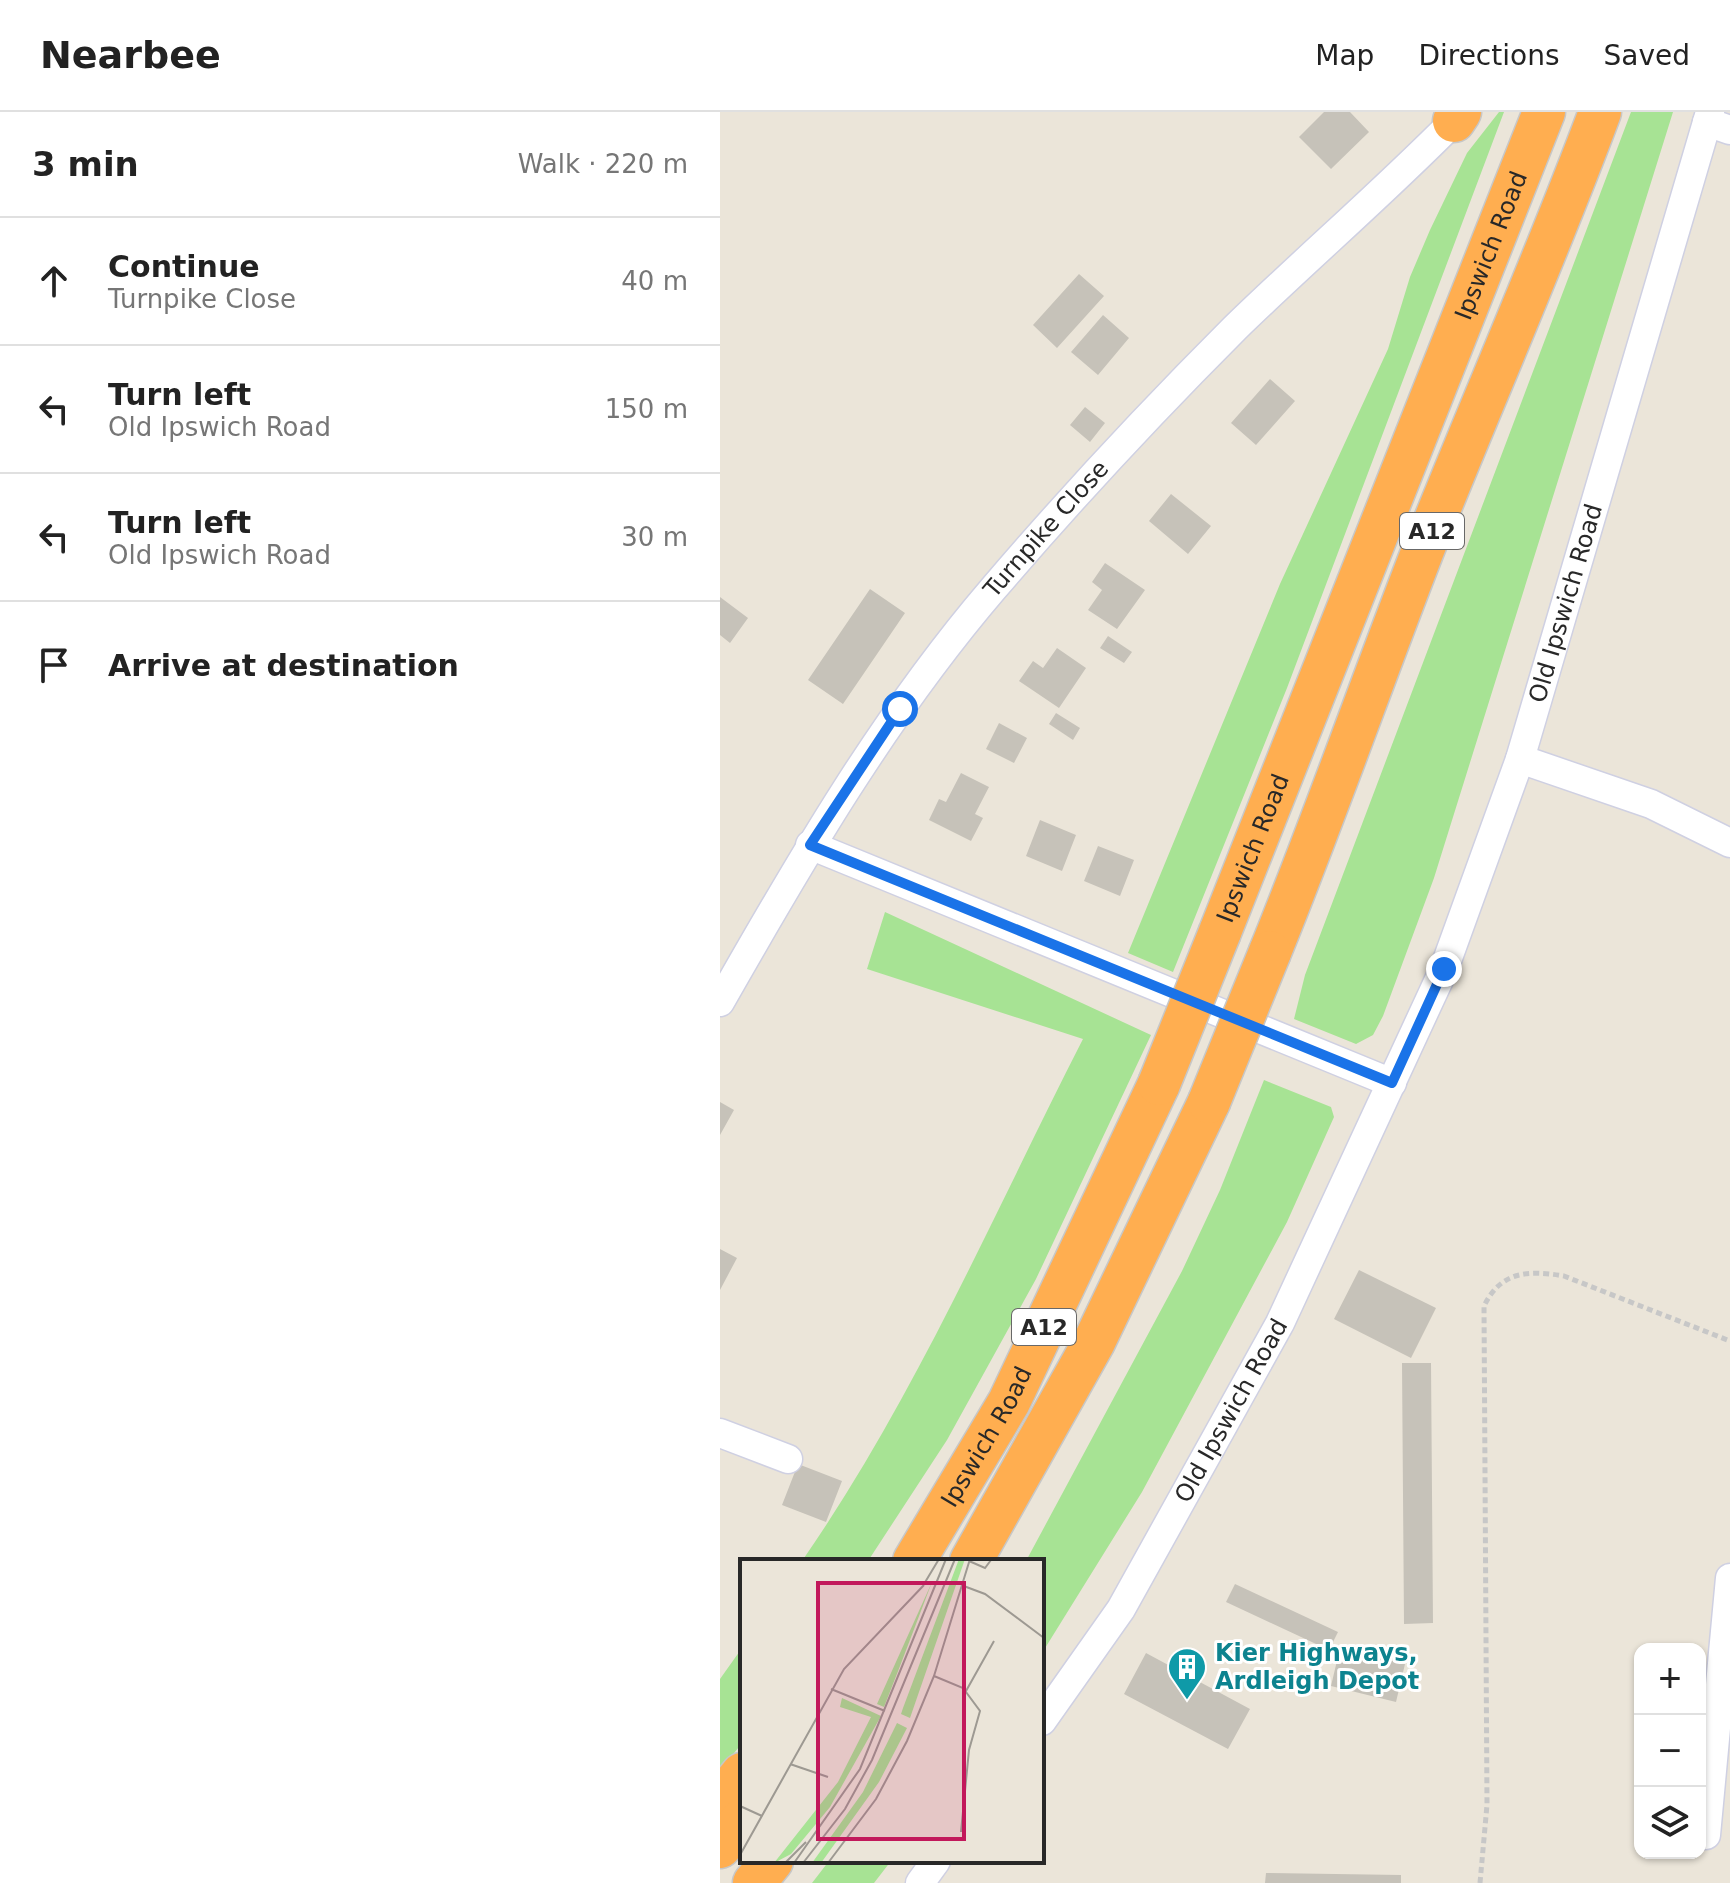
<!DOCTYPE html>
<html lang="en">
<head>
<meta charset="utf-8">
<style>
  :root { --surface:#fff; --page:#f2f2f2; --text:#222; --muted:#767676; --line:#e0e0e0 }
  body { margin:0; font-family:"DejaVu Sans",sans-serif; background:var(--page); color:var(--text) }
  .controls { position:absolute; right:24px; bottom:24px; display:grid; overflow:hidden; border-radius:16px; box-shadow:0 2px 6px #0004 }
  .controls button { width:72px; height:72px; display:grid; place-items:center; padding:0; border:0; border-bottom:2px solid var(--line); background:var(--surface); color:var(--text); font:40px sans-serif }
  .stop { position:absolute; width:24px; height:24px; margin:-18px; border:6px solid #1a73e8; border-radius:50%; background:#fff }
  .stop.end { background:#1a73e8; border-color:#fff; box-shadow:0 2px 8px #0008 }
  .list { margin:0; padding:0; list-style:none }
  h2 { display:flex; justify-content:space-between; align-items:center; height:104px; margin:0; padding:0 32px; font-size:34px }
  h2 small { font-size:26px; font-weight:400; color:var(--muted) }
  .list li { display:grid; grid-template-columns:52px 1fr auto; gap:24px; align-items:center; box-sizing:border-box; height:128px; padding:0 32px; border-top:2px solid var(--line) }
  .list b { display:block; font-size:30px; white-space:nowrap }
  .list p { margin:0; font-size:26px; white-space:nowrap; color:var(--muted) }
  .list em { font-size:26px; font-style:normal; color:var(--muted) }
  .icon { flex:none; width:44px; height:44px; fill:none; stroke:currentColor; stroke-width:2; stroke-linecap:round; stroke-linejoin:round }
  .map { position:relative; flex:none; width:1010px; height:1771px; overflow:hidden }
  header { display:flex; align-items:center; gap:48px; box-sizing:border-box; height:112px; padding:0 40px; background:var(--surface); border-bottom:2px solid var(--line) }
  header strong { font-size:38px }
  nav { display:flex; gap:44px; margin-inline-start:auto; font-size:28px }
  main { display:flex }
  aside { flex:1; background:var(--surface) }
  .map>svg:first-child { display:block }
  .green { fill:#a7e394 }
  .building { fill:#c6c2b9 }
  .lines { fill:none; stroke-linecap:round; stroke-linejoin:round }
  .minor-casing { stroke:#cfd0e2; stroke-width:31 }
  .highway-casing { stroke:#c7c7c7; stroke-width:45 }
  .path { stroke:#c7c7c7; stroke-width:5; stroke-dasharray:6 4; stroke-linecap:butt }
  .minor { stroke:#fff; stroke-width:28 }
  .highway { stroke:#ffae50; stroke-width:42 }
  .highway-bridge-casing { stroke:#c7c7c7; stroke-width:45; stroke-linecap:butt }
  .highway-bridge { stroke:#ffae50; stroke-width:42 }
  .route { stroke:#1a73e8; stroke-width:10 }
  .labels { text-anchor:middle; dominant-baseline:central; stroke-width:6; stroke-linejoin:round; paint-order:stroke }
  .shield { fill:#fff; stroke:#686868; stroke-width:2 }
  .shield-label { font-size:22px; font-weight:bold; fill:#282828 }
  .street-label { font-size:24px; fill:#282828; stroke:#fff }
  .culture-label { font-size:24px; font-weight:bold; fill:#0d838f; stroke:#fff; text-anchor:start }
  .inset-road { fill:none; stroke:#9d9992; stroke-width:2 }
  .view { fill:#c2185b; fill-opacity:0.15; stroke:#c2185b; stroke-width:4 }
  .inset-edge { fill:none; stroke:#282828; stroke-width:4 }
</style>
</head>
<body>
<header>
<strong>Nearbee</strong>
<nav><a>Map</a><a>Directions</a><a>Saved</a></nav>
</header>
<main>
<aside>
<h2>3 min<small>Walk · 220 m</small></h2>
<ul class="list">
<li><svg class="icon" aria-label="ahead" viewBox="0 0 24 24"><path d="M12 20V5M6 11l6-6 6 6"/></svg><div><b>Continue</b><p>Turnpike Close</p></div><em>40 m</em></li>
<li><svg class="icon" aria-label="left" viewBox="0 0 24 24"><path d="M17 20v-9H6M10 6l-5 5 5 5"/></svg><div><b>Turn left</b><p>Old Ipswich Road</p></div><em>150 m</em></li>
<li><svg class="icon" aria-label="left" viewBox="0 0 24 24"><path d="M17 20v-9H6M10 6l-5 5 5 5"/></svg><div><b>Turn left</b><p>Old Ipswich Road</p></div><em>30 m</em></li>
<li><svg class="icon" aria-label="arrive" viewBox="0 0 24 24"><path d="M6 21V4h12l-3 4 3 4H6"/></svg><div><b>Arrive at destination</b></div></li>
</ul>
</aside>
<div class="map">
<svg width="1010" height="1771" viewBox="0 0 1010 1771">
  <rect width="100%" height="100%" fill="#ebe5d9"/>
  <path class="green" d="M 779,0 L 784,0 L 567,576 L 453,860 L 408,841 L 560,472 L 668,237 L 690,165 L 710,118 L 747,41 Z
    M 911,0 L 953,0 L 714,766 L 663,904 L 653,923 L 636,932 L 574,907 L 585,863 Z
    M 165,800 L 431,923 L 316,1167 L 227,1328 L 148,1449 L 82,1449 C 195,1286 273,1103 363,927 L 147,857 Z
    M 544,968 L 611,995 L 614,1005 L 567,1110 L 422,1380 L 322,1541 L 322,1449 L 306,1449 L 462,1159 L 500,1078 Z
    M 22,1536 L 22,1631 L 0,1659 L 0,1567 Z
    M 109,1749 L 171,1749 L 154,1771 L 92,1771 Z"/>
  <path class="building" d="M 604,0 L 630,0 L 649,20 L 611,57 L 579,25 Z
    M 359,162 L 384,184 L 337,236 L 313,213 Z
    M 383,203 L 409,226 L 378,263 L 351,240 Z
    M 550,267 L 575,289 L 536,333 L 511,311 Z
    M 365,295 L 385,311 L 370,330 L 350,313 Z
    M 451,382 L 491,414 L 468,442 L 429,409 Z
    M 385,451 L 425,478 L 397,517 L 368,498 L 382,478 L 372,470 Z
    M 150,477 L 185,501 L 123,592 L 88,568 Z
    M 0,485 L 28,506 L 10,531 L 0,523 Z
    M 388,524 L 412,540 L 404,551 L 380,536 Z
    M 337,536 L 366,556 L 339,596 L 299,569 L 313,549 L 323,556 Z
    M 336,601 L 360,616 L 353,628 L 329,612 Z
    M 279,611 L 307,626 L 294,651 L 266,637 Z
    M 241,661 L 269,675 L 255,702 L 263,706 L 251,729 L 209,708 L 219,687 L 226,690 Z
    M 320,708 L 356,723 L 342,759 L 306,744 Z
    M 378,734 L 414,748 L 400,784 L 364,769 Z
    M 0,990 L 14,998 L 0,1023 Z
    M 0,1137 L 17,1146 L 0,1178 Z
    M 639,1158 L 716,1196 L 691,1246 L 614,1207 Z
    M 682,1251 L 711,1251 L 713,1511 L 684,1512 Z
    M 78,1352 L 122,1369 L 106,1410 L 62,1393 Z
    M 515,1472 L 618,1520 L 609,1538 L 506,1490 Z
    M 620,1536 L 685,1552 L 676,1590 L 611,1574 Z
    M 426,1541 L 530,1597 L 508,1637 L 404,1582 Z
    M 546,1761 L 681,1763 L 681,1771 L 545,1771 Z"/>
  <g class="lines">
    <defs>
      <g id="minor">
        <path d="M 987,10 L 1010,18"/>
        <path d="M 800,647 L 931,692 L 1010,731"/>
        <path d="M 90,733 L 672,971"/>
        <path id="s1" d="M 0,890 C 82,746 165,603 273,477 C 350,387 431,300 515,216 C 587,146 663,81 734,9"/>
        <path d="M 0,1321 L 68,1347"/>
        <path id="s2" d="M 322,1609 L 401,1497 L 560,1211 L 724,857 L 800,647 L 990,0"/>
        <path d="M 986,1723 L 1010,1466"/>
        <path d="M 200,1771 L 216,1749"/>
      </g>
      <g id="highway">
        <path d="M 734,9 L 740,0"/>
        <path id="s3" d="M 500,820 L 824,0"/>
        <path d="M 550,840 C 604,707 651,572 703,438 C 761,292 825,148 880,0"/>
        <path id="s4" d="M 194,1449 L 289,1290 L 439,972"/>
        <path d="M 251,1449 L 374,1230 L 489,990"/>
        <path d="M 0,1689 L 22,1662"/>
        <path d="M 0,1735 L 22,1708"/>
        <path d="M 34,1771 L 52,1749"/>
      </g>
    </defs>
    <use href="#minor" class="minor-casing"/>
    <use href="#highway" class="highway-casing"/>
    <path class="path" d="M 760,1771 L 767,1693 L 764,1194 C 781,1159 808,1158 844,1164 L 1010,1229"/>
    <use href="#minor" class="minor"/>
    <use href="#highway" class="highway"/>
    <defs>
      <path id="highway-bridge" d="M 439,972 L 500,820
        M 489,990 L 550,840"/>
    </defs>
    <use href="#highway-bridge" class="highway-bridge-casing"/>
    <use href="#highway-bridge" class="highway-bridge"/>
  </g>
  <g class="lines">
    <path class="route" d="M 180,597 L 90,733 L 672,971 L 724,857"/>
  </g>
  <defs>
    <symbol id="building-pin" viewBox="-11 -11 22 30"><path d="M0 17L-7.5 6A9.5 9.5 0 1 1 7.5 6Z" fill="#0f9aa8" stroke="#fff"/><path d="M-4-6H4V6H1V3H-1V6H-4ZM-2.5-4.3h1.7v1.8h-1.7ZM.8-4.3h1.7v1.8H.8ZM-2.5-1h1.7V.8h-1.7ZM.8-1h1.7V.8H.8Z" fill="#fff"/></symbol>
  </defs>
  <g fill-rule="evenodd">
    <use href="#building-pin" x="445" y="1533" width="44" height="60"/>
  </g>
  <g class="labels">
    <g class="shield">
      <rect x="680" y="401" width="64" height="36" rx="6"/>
      <rect x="292" y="1197" width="64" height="36" rx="6"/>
    </g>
    <g class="shield-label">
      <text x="712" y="419">A12</text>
      <text x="324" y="1215">A12</text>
    </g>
    <g class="street-label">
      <text stroke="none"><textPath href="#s3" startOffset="738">Ipswich Road</textPath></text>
      <text stroke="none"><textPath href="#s1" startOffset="576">Turnpike Close</textPath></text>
      <text stroke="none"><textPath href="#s2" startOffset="1240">Old Ipswich Road</textPath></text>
      <text stroke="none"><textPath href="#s3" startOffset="90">Ipswich Road</textPath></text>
      <text stroke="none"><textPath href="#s2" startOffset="364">Old Ipswich Road</textPath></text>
      <text stroke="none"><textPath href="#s4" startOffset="144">Ipswich Road</textPath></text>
    </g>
    <g class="culture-label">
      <text x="495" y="1541">Kier Highways,<tspan x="495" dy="28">Ardleigh Depot</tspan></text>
    </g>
  </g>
  <g transform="translate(20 1447)">
    <rect width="304" height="304" fill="#ebe5d9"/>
    <path d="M 219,0 L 225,0 L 170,159 L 161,155 L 163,149 ZM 192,23 L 160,107 L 144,148 L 137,145 ZM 102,139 L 141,157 L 90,248 L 51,295 L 34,304 L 98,223 L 131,158 L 100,148 ZM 157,164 L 167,169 L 139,223 L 81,304 L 72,304 L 123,233 Z" fill="#a7e394"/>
    <path class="inset-road" d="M 229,2 L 245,9 L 251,1M 184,25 L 199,0M 221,26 L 245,35 L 304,79M 194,117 L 223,129 L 240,152 L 229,191 L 221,273M 91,130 L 145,152M 226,132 L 254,82M 50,205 L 88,218M 0,247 L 22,257M 0,296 L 104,110 L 184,26M 45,304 L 66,283M 54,304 L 120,210 L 206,0M 63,304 L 105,250 L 132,201 L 215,0M 88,304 L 136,240 L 167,182 L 194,117 L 230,0"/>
    <path class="view" d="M 78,24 L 224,24 L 224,280 L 78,280 Z"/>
    <rect width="304" height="304" class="inset-edge"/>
  </g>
</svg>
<div class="controls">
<button>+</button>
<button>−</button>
<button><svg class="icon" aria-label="layers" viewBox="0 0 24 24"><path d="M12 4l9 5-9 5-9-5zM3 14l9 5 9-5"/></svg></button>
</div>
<div class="stop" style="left:180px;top:597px"></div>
<div class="stop end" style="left:724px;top:857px"></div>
</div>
</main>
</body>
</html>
